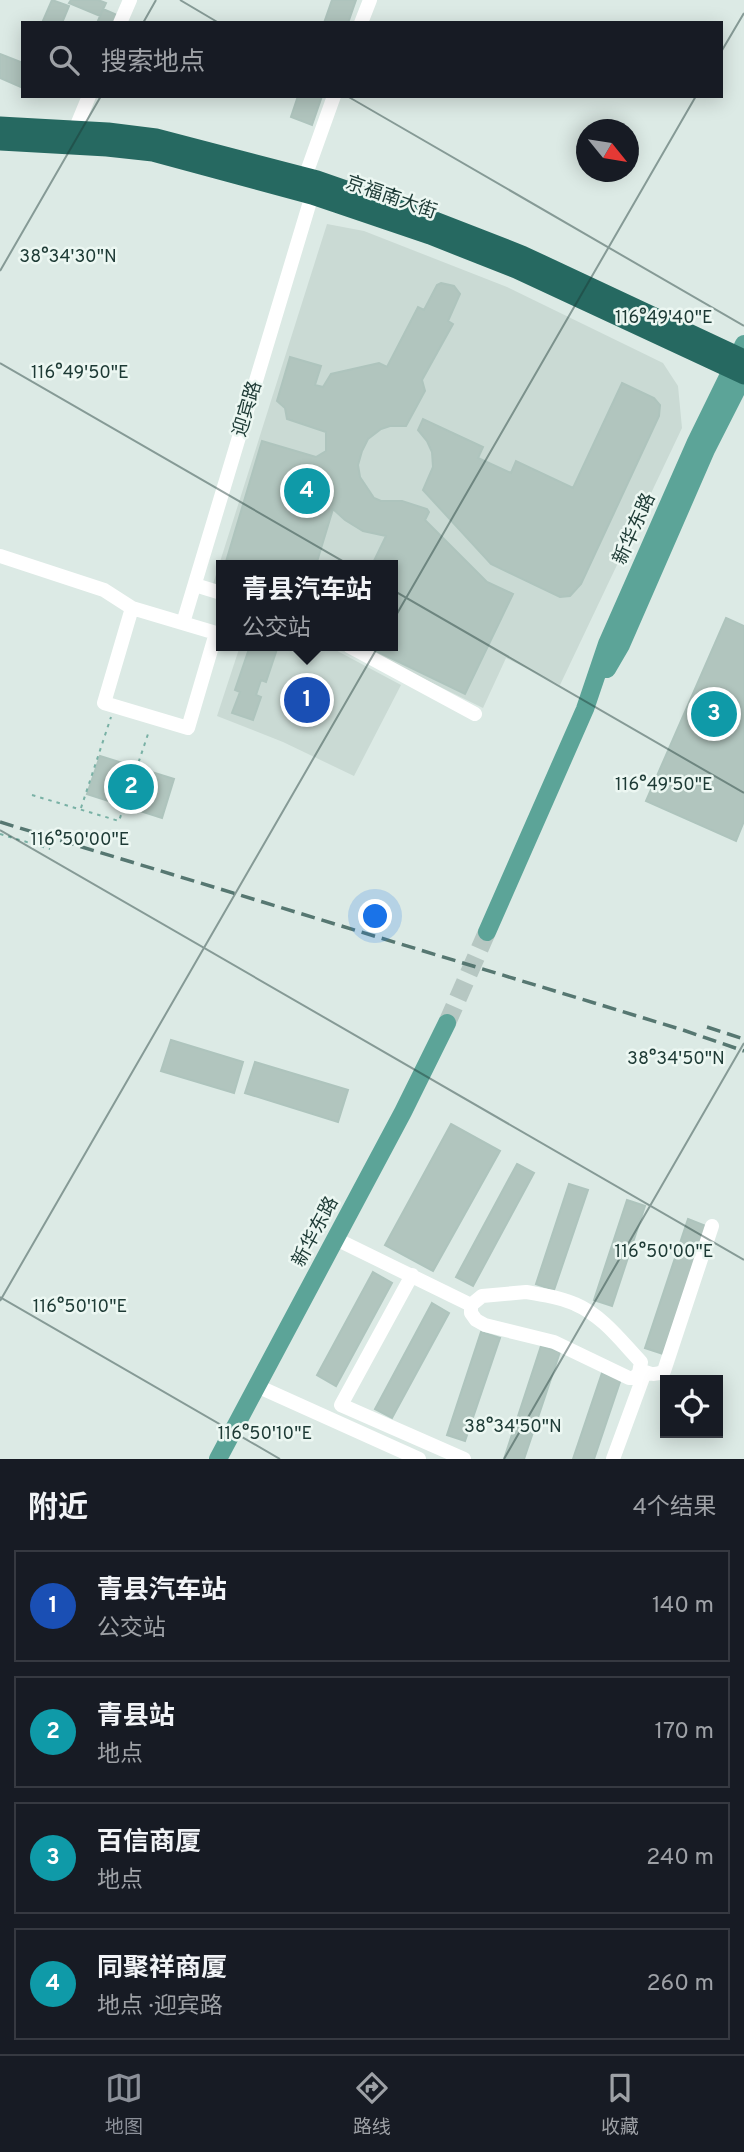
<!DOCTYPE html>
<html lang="zh">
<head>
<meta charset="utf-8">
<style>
  :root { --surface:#171b24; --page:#20242c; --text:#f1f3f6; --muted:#9ea1a6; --line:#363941; --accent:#8c9099 }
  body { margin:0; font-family:Overpass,"Noto Sans SC",sans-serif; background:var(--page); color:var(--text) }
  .controls { position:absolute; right:21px; bottom:21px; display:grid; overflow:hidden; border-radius:0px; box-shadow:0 4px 18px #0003 }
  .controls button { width:63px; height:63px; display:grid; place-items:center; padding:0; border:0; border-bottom:2px solid var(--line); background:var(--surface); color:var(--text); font:35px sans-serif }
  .compass { position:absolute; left:576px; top:119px; width:63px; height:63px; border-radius:50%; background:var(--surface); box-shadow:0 4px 18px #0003; rotate:120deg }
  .you { position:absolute; left:376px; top:917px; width:24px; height:24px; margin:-18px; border:5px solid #fff; border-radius:50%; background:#1a73e8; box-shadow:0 0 0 10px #1a73e833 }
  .badge { display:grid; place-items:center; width:46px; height:46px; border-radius:50%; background:var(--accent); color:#fff; font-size:23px; font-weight:700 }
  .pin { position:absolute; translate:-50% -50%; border:4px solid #fff; box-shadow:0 2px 7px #0006 }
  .popup { position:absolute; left:216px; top:560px; width:182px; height:91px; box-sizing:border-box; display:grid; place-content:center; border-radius:0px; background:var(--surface); filter:drop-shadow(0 2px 5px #0005); font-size:23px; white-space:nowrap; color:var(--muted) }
  .popup b { font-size:26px; color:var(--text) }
  .popup::after { content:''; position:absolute; left:50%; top:100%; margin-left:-14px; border:14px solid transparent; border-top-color:var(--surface) }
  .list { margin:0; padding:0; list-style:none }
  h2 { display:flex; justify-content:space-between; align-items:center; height:91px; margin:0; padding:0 28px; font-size:30px }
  h2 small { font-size:23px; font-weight:400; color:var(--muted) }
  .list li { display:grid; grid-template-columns:46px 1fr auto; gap:21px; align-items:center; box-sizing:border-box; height:112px; margin:0 14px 14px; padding:0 14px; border:2px solid var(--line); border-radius:0px }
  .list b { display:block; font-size:26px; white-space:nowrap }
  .list p { margin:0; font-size:23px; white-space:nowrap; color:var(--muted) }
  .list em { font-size:23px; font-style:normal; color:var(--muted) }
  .icon { flex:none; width:38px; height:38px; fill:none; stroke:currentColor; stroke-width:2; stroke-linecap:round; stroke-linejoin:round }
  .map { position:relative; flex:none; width:744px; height:1459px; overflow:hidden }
  .search { position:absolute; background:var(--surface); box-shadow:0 4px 18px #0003; left:21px; right:21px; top:21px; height:77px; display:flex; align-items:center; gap:18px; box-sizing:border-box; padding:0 24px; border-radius:0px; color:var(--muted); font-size:26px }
  .sheet { height:595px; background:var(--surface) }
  nav { display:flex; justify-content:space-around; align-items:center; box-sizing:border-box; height:98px; border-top:2px solid var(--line); background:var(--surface); font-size:19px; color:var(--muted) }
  nav a { display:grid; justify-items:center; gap:4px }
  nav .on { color:var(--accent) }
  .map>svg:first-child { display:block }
  .built { fill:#cadad4 }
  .building { fill:#b1c5be; stroke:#aec4bd; stroke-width:2 }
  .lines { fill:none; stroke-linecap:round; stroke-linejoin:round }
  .major-tunnel { stroke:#b6c7c2; stroke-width:18; stroke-dasharray:18 9; stroke-linecap:butt }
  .path { stroke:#79b1a5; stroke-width:2; stroke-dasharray:3.5 5; stroke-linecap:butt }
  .minor { stroke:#fff; stroke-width:14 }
  .major { stroke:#5ca498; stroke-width:18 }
  .highway { stroke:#266961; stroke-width:19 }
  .rail { stroke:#567771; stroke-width:3.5; stroke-dasharray:14 7; stroke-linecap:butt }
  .ticks { fill:none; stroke:#1d3a35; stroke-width:2; stroke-opacity:0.45 }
  .labels { text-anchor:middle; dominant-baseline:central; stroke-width:5; stroke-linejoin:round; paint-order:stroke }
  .street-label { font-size:19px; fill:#1d3a35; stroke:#ecf7f2 }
  .ticks-label { font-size:18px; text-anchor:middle; fill:#1d3a35; stroke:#ecf7f2; stroke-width:5; stroke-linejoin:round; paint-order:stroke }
</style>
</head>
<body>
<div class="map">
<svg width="744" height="1459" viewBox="0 0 744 1459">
  <rect width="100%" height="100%" fill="#dceae5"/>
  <path class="built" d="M 327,224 L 364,231 L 507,287 L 663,363 L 678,386 L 682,428 L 560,685 L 506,658 L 483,708 L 357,646 L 393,646 L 393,565 L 221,565 L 221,587 L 213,584 Z
    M 240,646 L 328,646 L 401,685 L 354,776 L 283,742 L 217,716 Z"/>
  <path class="building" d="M 52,0 L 69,6 L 62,23 L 42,23 Z
    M 71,0 L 98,0 L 106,3 L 100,16 L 69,3 Z
    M 332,0 L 356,0 L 348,23 L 324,23 Z
    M 103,9 L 117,15 L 114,23 L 97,23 Z
    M 0,54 L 23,63 L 23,88 L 0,78 Z
    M 298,96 L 322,96 L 312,125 L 291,117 Z
    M 441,283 L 454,286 L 460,294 L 448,321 L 453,324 L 422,380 L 425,391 L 406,426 L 390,426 L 381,429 L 368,439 L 362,451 L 358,465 L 360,477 L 374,498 L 381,501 L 402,501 L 427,509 L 429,512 L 425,520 L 487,582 L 513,594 L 465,694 L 366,646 L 393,646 L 393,565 L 372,565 L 386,536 L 363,531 L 345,520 L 333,509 L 316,565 L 225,565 L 262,441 L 316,457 L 326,451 L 326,432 L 287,419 L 285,408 L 277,401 L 290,357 L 321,366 L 315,385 L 323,387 L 331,374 L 379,363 L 387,367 L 418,307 L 424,310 L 437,285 Z
    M 622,383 L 654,398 L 660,405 L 659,416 L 581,584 L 570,596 L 560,597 L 491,564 L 423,490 L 433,467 L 432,452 L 427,441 L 418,430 L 423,419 L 483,447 L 478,458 L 511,473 L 516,461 L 573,488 Z
    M 726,618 L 744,626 L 744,821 L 736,841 L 646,801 Z
    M 250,646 L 278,646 L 266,682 L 261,680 L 256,695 L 261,697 L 253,720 L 232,713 L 240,692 L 235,690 Z
    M 100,756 L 174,779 L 162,818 L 87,794 Z
    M 171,1040 L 243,1062 L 234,1093 L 161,1071 Z
    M 255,1062 L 348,1090 L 338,1122 L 245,1093 Z
    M 451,1124 L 500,1151 L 433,1271 L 385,1245 Z
    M 517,1164 L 534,1173 L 473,1286 L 456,1277 Z
    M 569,1184 L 588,1190 L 554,1290 L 536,1284 Z
    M 627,1200 L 645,1206 L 612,1306 L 594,1300 Z
    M 688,1219 L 706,1226 L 663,1354 L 645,1348 Z
    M 373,1272 L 392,1283 L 336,1386 L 317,1375 Z
    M 432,1303 L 449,1313 L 392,1418 L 375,1409 Z
    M 481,1332 L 500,1338 L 465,1441 L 447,1435 Z
    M 541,1346 L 560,1352 L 524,1459 L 504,1459 Z
    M 602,1373 L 621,1379 L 594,1459 L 573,1459 Z"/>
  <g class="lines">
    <path class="major-tunnel" d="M 447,1023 L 487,932"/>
    <path class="path" d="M 32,795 L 119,821 L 149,731
      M 81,808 L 111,717
      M 0,834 L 50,849"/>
    <path class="minor" d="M 120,23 L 130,0
      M 361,23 L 370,0
      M 75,130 L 89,96
      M 305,177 L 334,96
      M 0,556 L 104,590 L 132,608
      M 195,585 L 221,593
      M 132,608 L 216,633 L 188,728 L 104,703 Z
      M 183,623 L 312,195
      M 349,646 L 475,714
      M 336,1239 L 471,1305
      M 412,1275 L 341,1405 L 464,1459
      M 526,1292 C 543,1295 560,1297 575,1304 C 603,1316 621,1341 641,1362 L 639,1373 L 634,1378 L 629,1378 L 554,1342 L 485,1325 L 476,1320 L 471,1313 L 471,1305 L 482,1296 Z
      M 640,1370 C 649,1374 655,1376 664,1371 L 712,1226
      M 257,1386 L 419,1459
      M 613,1459 L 645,1372"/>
    <path class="major" d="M 607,669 L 621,645 L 706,450 L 744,375
      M 487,932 L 585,709 L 607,644 L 696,442 L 744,344
      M 218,1459 L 403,1112 L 447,1023"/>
    <path class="highway" d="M 0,126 L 108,132 L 156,138 L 317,180 L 435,221 L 522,255 L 744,359
      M 0,141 L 107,147 L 153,152 L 312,195 L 430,235 L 516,269 L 744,375"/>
    <path class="rail" d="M 0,822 L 683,1030 L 744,1051
      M 707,1027 L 744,1039"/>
  </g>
  <path class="ticks" d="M 180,0 L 219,23M 143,23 L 156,0M 721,52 L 744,13M 347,96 L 744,326M 0,271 L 101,96M 0,363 L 744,793M 0,830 L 744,1260M 0,1297 L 280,1459M 0,1301 L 696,96M 504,1459 L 744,1043"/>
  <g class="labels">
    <g class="street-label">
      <text transform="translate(391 198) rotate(19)">京福南大街</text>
      <text transform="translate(248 409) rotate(-73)">迎宾路</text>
      <text transform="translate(635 529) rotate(-66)">新华东路</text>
      <text transform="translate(316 1232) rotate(-62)">新华东路</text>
    </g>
  </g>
  <g class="ticks-label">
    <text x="68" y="262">38°34'30"N</text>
    <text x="664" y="323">116°49'40"E</text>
    <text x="80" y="378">116°49'50"E</text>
    <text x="664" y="790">116°49'50"E</text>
    <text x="80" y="845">116°50'00"E</text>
    <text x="676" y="1064">38°34'50"N</text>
    <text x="664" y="1257">116°50'00"E</text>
    <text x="80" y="1312">116°50'10"E</text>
    <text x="513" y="1432">38°34'50"N</text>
    <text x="265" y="1439">116°50'10"E</text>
  </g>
</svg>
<div class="controls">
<button><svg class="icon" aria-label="locate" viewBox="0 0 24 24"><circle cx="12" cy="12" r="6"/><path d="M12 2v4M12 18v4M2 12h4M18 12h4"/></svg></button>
</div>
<svg class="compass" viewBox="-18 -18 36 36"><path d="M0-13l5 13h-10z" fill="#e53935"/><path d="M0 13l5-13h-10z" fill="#9ea1a6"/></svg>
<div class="you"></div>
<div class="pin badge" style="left:307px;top:700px;background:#1a4fb4">1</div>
<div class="popup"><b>青县汽车站</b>公交站</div>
<div class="pin badge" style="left:131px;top:787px;background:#0f9aa8">2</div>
<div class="pin badge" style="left:714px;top:714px;background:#0f9aa8">3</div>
<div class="pin badge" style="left:307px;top:491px;background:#0f9aa8">4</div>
<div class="search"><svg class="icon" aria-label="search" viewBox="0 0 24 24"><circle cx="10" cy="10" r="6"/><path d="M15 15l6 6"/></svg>搜索地点</div>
</div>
<section class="sheet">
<h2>附近<small>4个结果</small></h2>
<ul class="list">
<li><span class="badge" style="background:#1a4fb4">1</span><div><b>青县汽车站</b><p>公交站</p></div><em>140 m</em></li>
<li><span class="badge" style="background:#0f9aa8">2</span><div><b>青县站</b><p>地点</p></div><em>170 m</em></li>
<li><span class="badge" style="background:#0f9aa8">3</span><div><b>百信商厦</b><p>地点</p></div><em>240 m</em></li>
<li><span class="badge" style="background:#0f9aa8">4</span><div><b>同聚祥商厦</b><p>地点 · 迎宾路</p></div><em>260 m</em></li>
</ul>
</section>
<nav>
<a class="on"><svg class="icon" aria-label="map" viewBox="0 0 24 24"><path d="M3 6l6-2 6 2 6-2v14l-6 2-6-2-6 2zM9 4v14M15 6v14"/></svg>地图</a>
<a><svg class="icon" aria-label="directions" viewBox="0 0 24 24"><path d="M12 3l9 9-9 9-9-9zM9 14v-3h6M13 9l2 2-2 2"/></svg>路线</a>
<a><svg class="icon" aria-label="saved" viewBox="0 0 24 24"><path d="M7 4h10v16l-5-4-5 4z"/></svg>收藏</a>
</nav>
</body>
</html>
